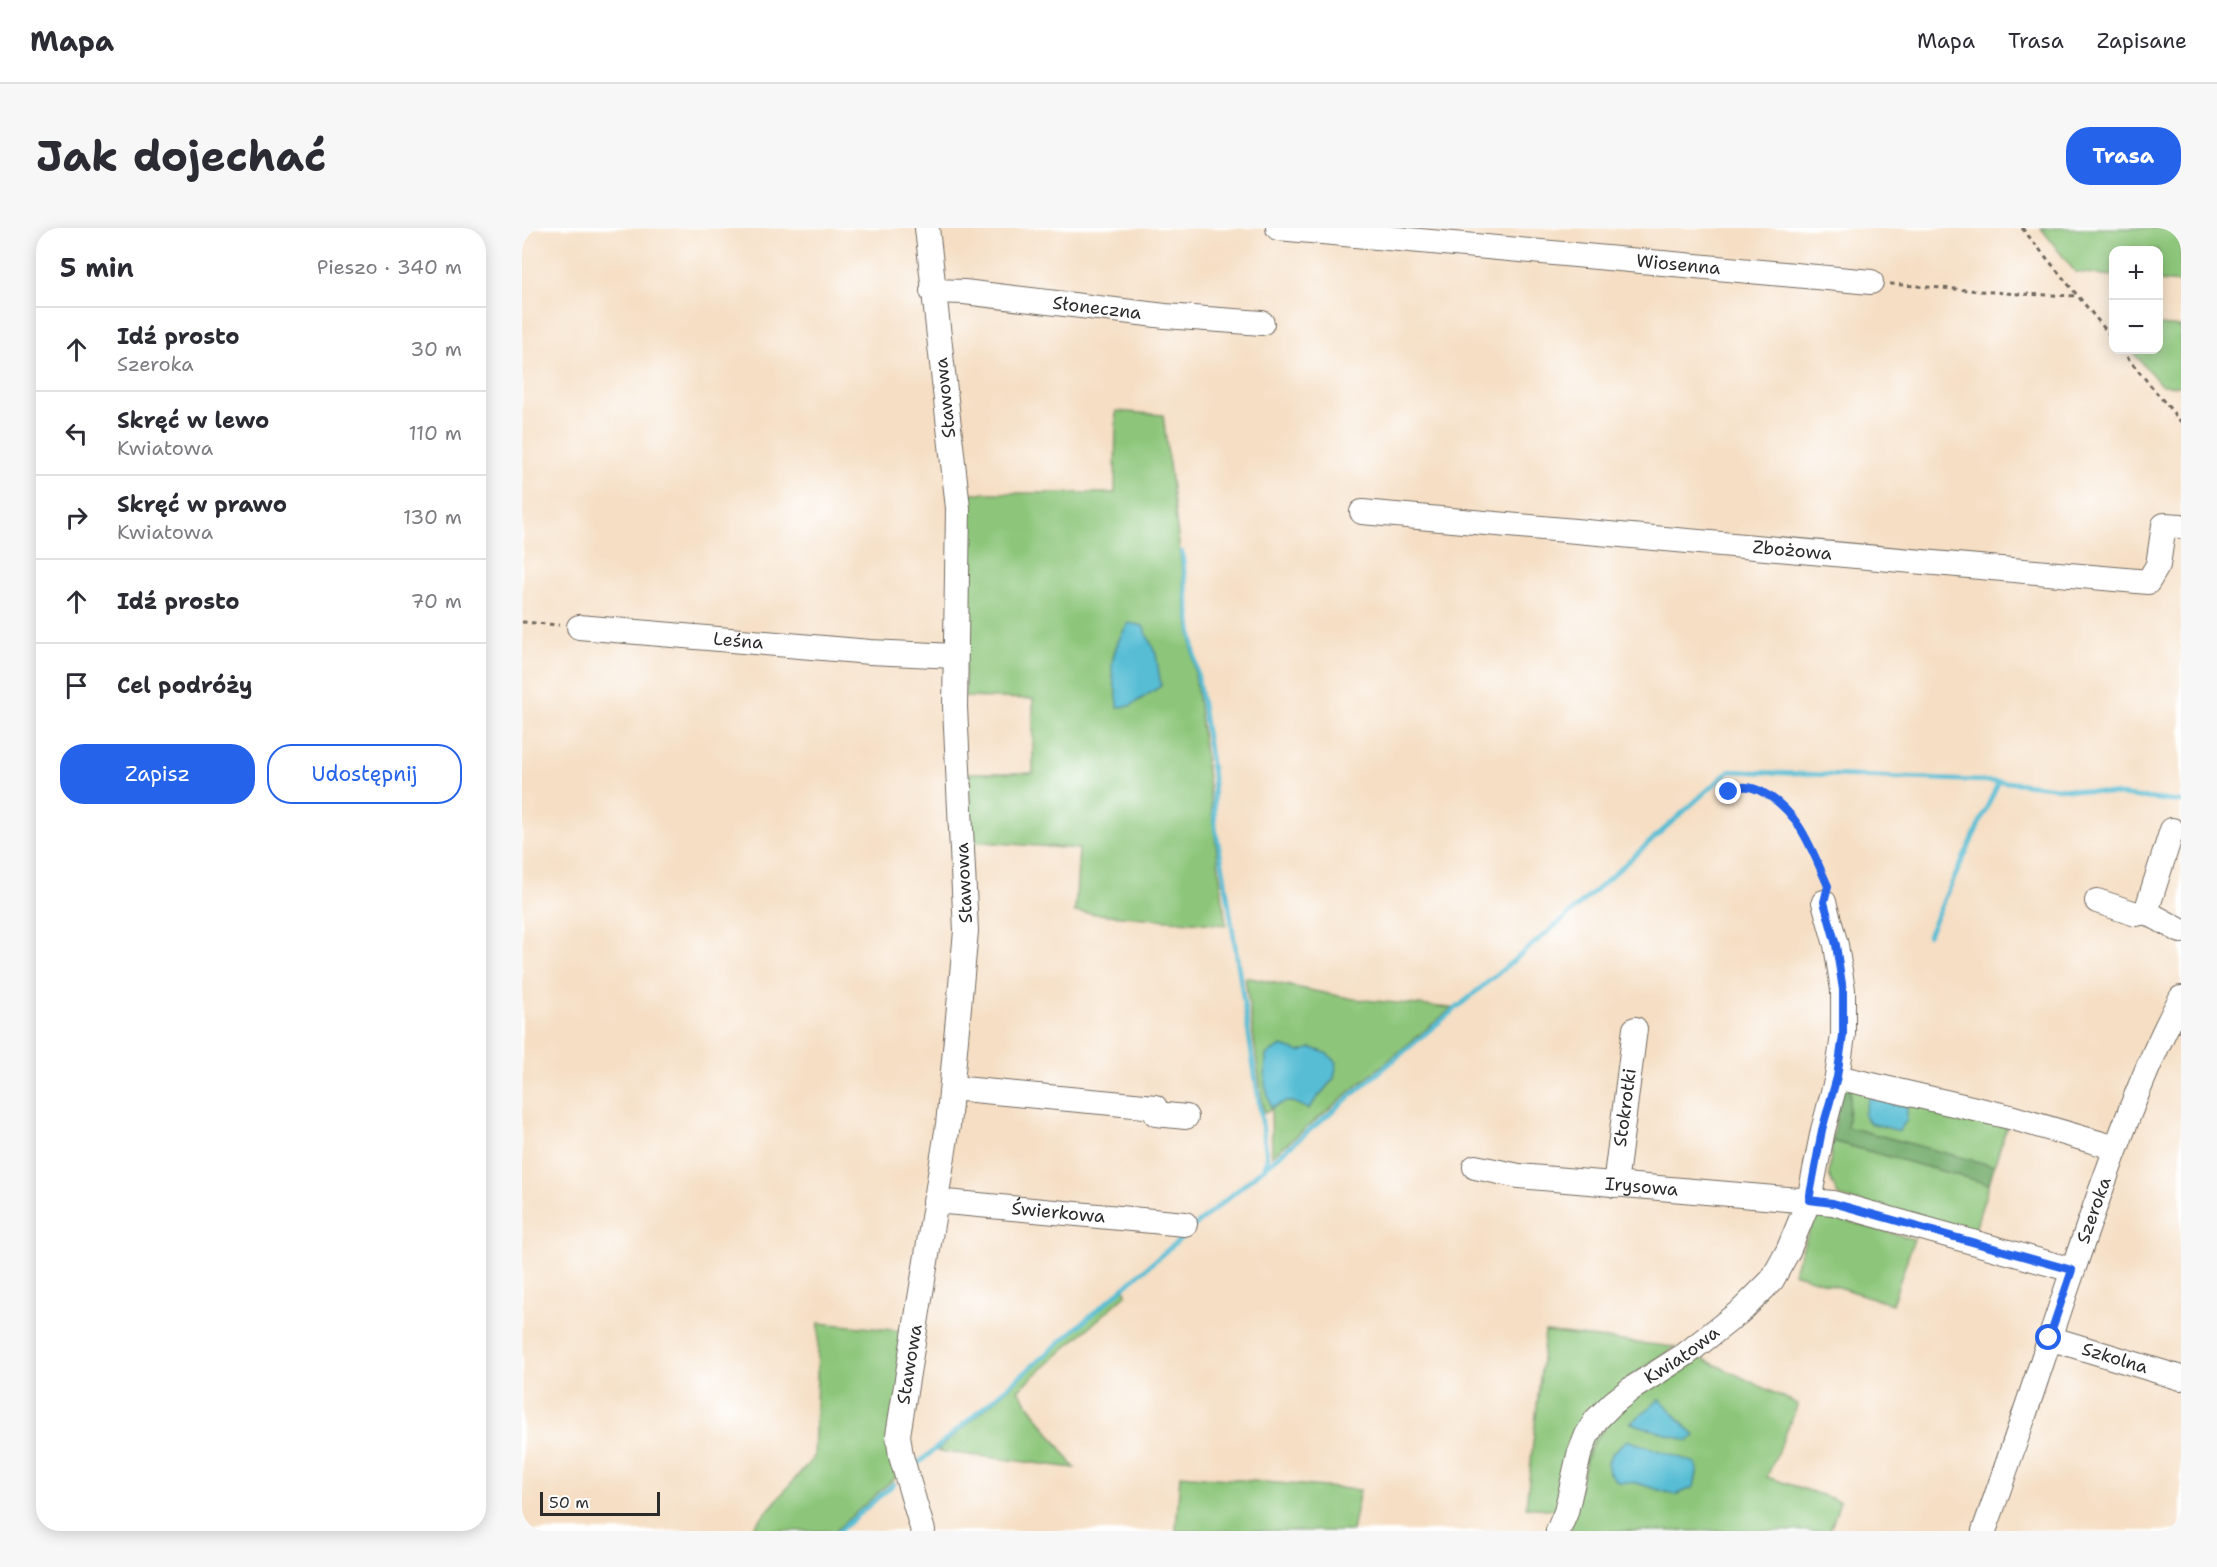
<!DOCTYPE html>
<html lang="pl">
<head>
<meta charset="utf-8">
<style>
  :root { --surface:#fff; --page:#f7f7f7; --text:#2b2b33; --muted:#7c7c81; --line:#e1e1e2; --accent:#2563eb }
  body { margin:0; font-family:"Shantell Sans",sans-serif; background:var(--page); color:var(--text) }
  .controls { position:absolute; right:18px; top:18px; display:grid; overflow:hidden; border-radius:12px; box-shadow:0 3px 15px #0003 }
  .controls button { width:54px; height:54px; display:grid; place-items:center; padding:0; border:0; border-bottom:2px solid var(--line); background:var(--surface); color:var(--text); font:30px sans-serif }
  .scale { position:absolute; left:18px; bottom:15px; width:120px; box-sizing:border-box; padding-left:6px; border:3px solid #2b2b2b; border-top:0; font-size:16px; line-height:21px; white-space:nowrap; color:#2b2b2b; -webkit-text-stroke:4px #fff; paint-order:stroke }
  .stop { position:absolute; width:18px; height:18px; margin:-14px; border:4px solid #2563eb; border-radius:50%; background:#fff }
  .stop.end { background:#2563eb; border-color:#fff; box-shadow:0 2px 6px #0008 }
  .list { margin:0; padding:0; list-style:none }
  h2 { display:flex; justify-content:space-between; align-items:center; height:78px; margin:0; padding:0 24px; font-size:26px }
  h2 small { font-size:20px; font-weight:400; color:var(--muted) }
  .list li { display:grid; grid-template-columns:39px 1fr auto; gap:18px; align-items:center; box-sizing:border-box; height:84px; padding:0 24px; border-top:2px solid var(--line) }
  .list b { display:block; font-size:22px; white-space:nowrap }
  .list p { margin:0; font-size:20px; white-space:nowrap; color:var(--muted) }
  .list em { font-size:20px; font-style:normal; color:var(--muted) }
  .actions { display:flex; gap:12px; padding:18px 24px }
  .actions a { flex:1; padding:14px 0; border:2px solid var(--accent); border-radius:24px; text-align:center; font-size:21px; color:var(--accent) }
  .actions .main { background:var(--accent); color:#fff }
  .icon { flex:none; width:33px; height:33px; fill:none; stroke:currentColor; stroke-width:2; stroke-linecap:round; stroke-linejoin:round }
  .map { position:relative; flex:none; width:1659px; height:1303px; overflow:hidden; border-radius:24px }
  header { display:flex; align-items:center; gap:36px; box-sizing:border-box; height:84px; padding:0 30px; background:var(--surface); border-bottom:2px solid var(--line) }
  header strong { font-size:28px }
  nav { display:flex; gap:33px; margin-inline-start:auto; font-size:21px }
  .intro { display:flex; align-items:center; justify-content:space-between; box-sizing:border-box; height:144px; padding:0 36px }
  h1 { margin:0; font-size:42px }
  .button { padding:15px 27px; border-radius:24px; background:var(--accent); color:#fff; font-size:21px; font-weight:700 }
  main { display:flex; gap:36px; padding:0 36px }
  aside { flex:1; background:var(--surface); border-radius:24px; box-shadow:0 3px 15px #0003 }
  .map>svg:first-child { display:block }
  .green { fill:#8dc67a; stroke:#5c7852; stroke-width:1.5; fill-rule:evenodd }
  .forest { fill:#72ab6a; stroke:#4e6b4a; stroke-width:1.5 }
  .water { fill:#56bdd4; stroke:#407480; stroke-width:1.5 }
  .lines { fill:none; stroke-linecap:round; stroke-linejoin:round }
  .stream { stroke:#56bdd4; stroke-width:4.5 }
  .minor-casing { stroke:#726a60; stroke-width:26 }
  .path { stroke:#726a60; stroke-width:3; stroke-dasharray:4.5 4.5; stroke-linecap:butt }
  .minor { stroke:#fff; stroke-width:24 }
  .route { stroke:#2563eb; stroke-width:8 }
  .labels { text-anchor:middle; dominant-baseline:central; stroke-width:6; stroke-linejoin:round; paint-order:stroke }
  .street-label { font-size:18px; fill:#2b2b2b; stroke:#fff }
</style>
</head>
<body>
<header>
<strong>Mapa</strong>
<nav><a>Mapa</a><a>Trasa</a><a>Zapisane</a></nav>
</header>
<div class="intro"><h1>Jak dojechać</h1><a class="button">Trasa</a></div>
<main>
<aside>
<h2>5 min<small>Pieszo · 340 m</small></h2>
<ul class="list">
<li><svg class="icon" aria-label="ahead" viewBox="0 0 24 24"><path d="M12 20V5M6 11l6-6 6 6"/></svg><div><b>Idź prosto</b><p>Szeroka</p></div><em>30 m</em></li>
<li><svg class="icon" aria-label="left" viewBox="0 0 24 24"><path d="M17 20v-9H6M10 6l-5 5 5 5"/></svg><div><b>Skręć w lewo</b><p>Kwiatowa</p></div><em>110 m</em></li>
<li><svg class="icon" aria-label="right" viewBox="0 0 24 24"><path d="M7 20v-9h11M14 6l5 5-5 5"/></svg><div><b>Skręć w prawo</b><p>Kwiatowa</p></div><em>130 m</em></li>
<li><svg class="icon" aria-label="ahead" viewBox="0 0 24 24"><path d="M12 20V5M6 11l6-6 6 6"/></svg><div><b>Idź prosto</b></div><em>70 m</em></li>
<li><svg class="icon" aria-label="arrive" viewBox="0 0 24 24"><path d="M6 21V4h12l-3 4 3 4H6"/></svg><div><b>Cel podróży</b></div></li>
</ul>
<div class="actions"><a class="main">Zapisz</a><a>Udostępnij</a></div>
</aside>
<div class="map">
<svg width="1659" height="1303" viewBox="0 0 1659 1303">
  <rect width="100%" height="100%" fill="#fff"/>
  <filter id="ink" filterUnits="userSpaceOnUse"><feTurbulence type="fractalNoise" baseFrequency=".0167" numOctaves="2"/><feDisplacementMap in="SourceGraphic" scale="12" xChannelSelector="R" yChannelSelector="G"/><feConvolveMatrix kernelMatrix="1 2 1 2 8 2 1 2 1" color-interpolation-filters="sRGB"/></filter>
  <filter id="wash" filterUnits="userSpaceOnUse"><feTurbulence type="fractalNoise" baseFrequency=".008" numOctaves="4" result="noise"/><feDisplacementMap in="SourceGraphic" scale="24" xChannelSelector="R" yChannelSelector="G"/><feGaussianBlur stdDeviation="1.35" result="paint"/><feColorMatrix in="noise" values="0 0 0 0 0 0 0 0 0 0 0 0 0 0 0 0 0 1.4 0 .05"/><feComposite in="paint" operator="in"/></filter>
  <g filter="url(#wash)">
    <rect width="100%" height="100%" fill="#f5dec3"/>
    <path class="green" d="M 1519,0 L 1659,0 L 1659,55 L 1637,53 L 1636,22 L 1592,22 L 1591,48 L 1553,44 Z
      M 1637,97 L 1659,99 L 1659,158 L 1639,157 L 1609,122 L 1636,122 Z
      M 594,183 L 641,187 L 704,697 L 553,684 L 557,621 L 447,613 L 443,545 L 511,545 L 511,471 L 443,469 L 443,265 L 593,265 Z
      M 723,749 L 832,771 L 930,780 L 750,928 L 749,881 L 742,885 ZM 779,824 L 812,850 L 786,881 C 769,872 767,871 749,880 Z
      M 1329,857 L 1485,898 L 1472,938 L 1325,899 Z
      M 1310,913 L 1467,956 L 1451,1007 L 1316,968 L 1307,947 Z
      M 1294,985 L 1392,1011 L 1370,1076 L 1271,1045 Z
      M 603,1058 L 604,1067 L 496,1162 L 553,1240 L 415,1223 Z
      M 297,1095 L 382,1103 L 374,1249 L 313,1303 L 228,1303 L 292,1229 Z
      M 1023,1104 L 1153,1119 L 1107,1150 L 1036,1282 L 1004,1279 Z
      M 1175,1128 L 1276,1176 L 1245,1249 L 1318,1273 L 1308,1303 L 1048,1303 L 1067,1219 L 1114,1163 Z
      M 658,1247 L 838,1262 L 830,1303 L 654,1303 Z"/>
    <path class="forest" d="M 1320,857 L 1329,857 L 1325,899 L 1472,938 L 1467,956 L 1310,913 Z"/>
    <path class="water" d="M 607,395 L 621,398 L 634,426 L 639,458 L 608,478 L 596,479 C 596,465 590,453 590,440 C 590,426 598,406 607,395 Z
      M 760,818 L 778,824 L 790,820 L 804,825 L 815,834 L 812,850 L 786,881 C 769,872 767,871 749,880 L 743,856 L 744,827 Z
      M 1347,870 L 1385,878 L 1385,892 L 1377,903 L 1348,895 L 1342,887 Z
      M 1138,1171 L 1173,1208 L 1166,1213 L 1109,1195 Z
      M 1105,1212 L 1174,1235 L 1176,1241 L 1172,1259 L 1154,1267 L 1114,1255 L 1096,1254 L 1087,1245 L 1085,1235 L 1091,1224 Z"/>
    <g class="lines">
      <path class="stream" d="M 660,324 L 671,416 L 691,548 L 693,598 L 702,645 L 739,887 L 745,930 L 742,939
        M 1406,707 L 1477,553
        M 670,1000 L 1045,688 L 1207,543 L 1485,554 L 1659,574
        M 392,1239 L 664,1006
        M 317,1303 L 372,1256"/>
    </g>
  </g>
  <g filter="url(#ink)">
    <g class="lines">
      <defs>
        <g id="minor">
          <path id="s1" d="M 756,0 L 1349,54"/>
          <path id="s2" d="M 410,63 L 442,64 L 643,88 L 740,95"/>
          <path id="s3" d="M 840,284 L 1626,354 L 1636,337 L 1642,297 L 1659,298"/>
          <path id="s4" d="M 57,399 L 348,424 L 433,428"/>
          <path d="M 1650,602 L 1624,684 L 1659,703"/>
          <path d="M 1575,673 L 1614,686 L 1624,684"/>
          <path d="M 1315,849 L 1488,889 L 1594,920"/>
          <path d="M 430,860 L 633,879 L 634,886 L 664,889"/>
          <path id="s5" d="M 953,939 L 997,948 L 1311,975 L 1550,1042"/>
          <path id="s6" d="M 1093,957 L 1113,801"/>
          <path id="s7" d="M 413,973 L 663,996"/>
          <path id="s8" d="M 1527,1110 L 1659,1150"/>
          <path id="s9" d="M 401,1303 L 379,1228 L 376,1207 L 426,897 L 444,703 L 433,479 L 436,280 L 405,0"/>
          <path id="s10" d="M 1036,1303 L 1044,1284 L 1057,1227 L 1065,1207 L 1074,1192 L 1091,1175 L 1109,1161 L 1164,1126 L 1220,1082 L 1250,1052 L 1266,1023 L 1287,972 L 1301,902 L 1315,849 L 1321,807 L 1321,762 L 1314,717 L 1302,674"/>
          <path id="s11" d="M 1462,1303 C 1503,1189 1539,1073 1580,959 C 1603,895 1627,830 1659,770"/>
        </g>
      </defs>
      <use href="#minor" class="minor-casing"/>
      <path class="path" d="M 1500,0 L 1592,112
        M 1368,56 L 1497,66 L 1556,68
        M 1599,122 L 1659,194
        M 0,394 L 37,397
        M 1207,564 C 1211,562 1216,560 1220,559 C 1228,558 1236,561 1242,565 C 1278,583 1290,622 1305,656"/>
      <use href="#minor" class="minor"/>
    </g>
  </g>
  <g class="lines" filter="url(#ink)">
    <path class="route" d="M 1207,564 C 1211,562 1216,560 1220,559 C 1228,558 1235,561 1242,565 C 1278,584 1290,623 1306,658 L 1302,674 L 1314,717 L 1321,762 L 1321,807 L 1315,849 L 1300,902 L 1287,972 L 1311,975 L 1550,1042 L 1527,1110"/>
  </g>
  <g class="labels">
    <g class="street-label">
      <text stroke="none"><textPath href="#s1" startOffset="402">Wiosenna</textPath></text>
      <text stroke="none"><textPath href="#s2" startOffset="166">Słoneczna</textPath></text>
      <text transform="translate(423 170) rotate(-96)">Stawowa</text>
      <text stroke="none"><textPath href="#s3" startOffset="432">Zbożowa</textPath></text>
      <text stroke="none"><textPath href="#s4" startOffset="160">Leśna</textPath></text>
      <text transform="translate(442 655) rotate(-93)">Stawowa</text>
      <text stroke="none"><textPath href="#s6" startOffset="78">Stokrotki</textPath></text>
      <text stroke="none"><textPath href="#s5" startOffset="168">Irysowa</textPath></text>
      <text stroke="none"><textPath href="#s11" startOffset="339">Szeroka</textPath></text>
      <text stroke="none"><textPath href="#s7" startOffset="124">Świerkowa</textPath></text>
      <text stroke="none"><textPath href="#s10" startOffset="226">Kwiatowa</textPath></text>
      <text stroke="none"><textPath href="#s8" startOffset="69">Szkolna</textPath></text>
      <text stroke="none"><textPath href="#s9" startOffset="171">Stawowa</textPath></text>
    </g>
  </g>
</svg>
<div class="controls">
<button>+</button>
<button>−</button>
</div>
<div class="scale">50 m</div>
<div class="stop" style="left:1527px;top:1110px"></div>
<div class="stop end" style="left:1207px;top:564px"></div>
</div>
</main>
</body>
</html>
